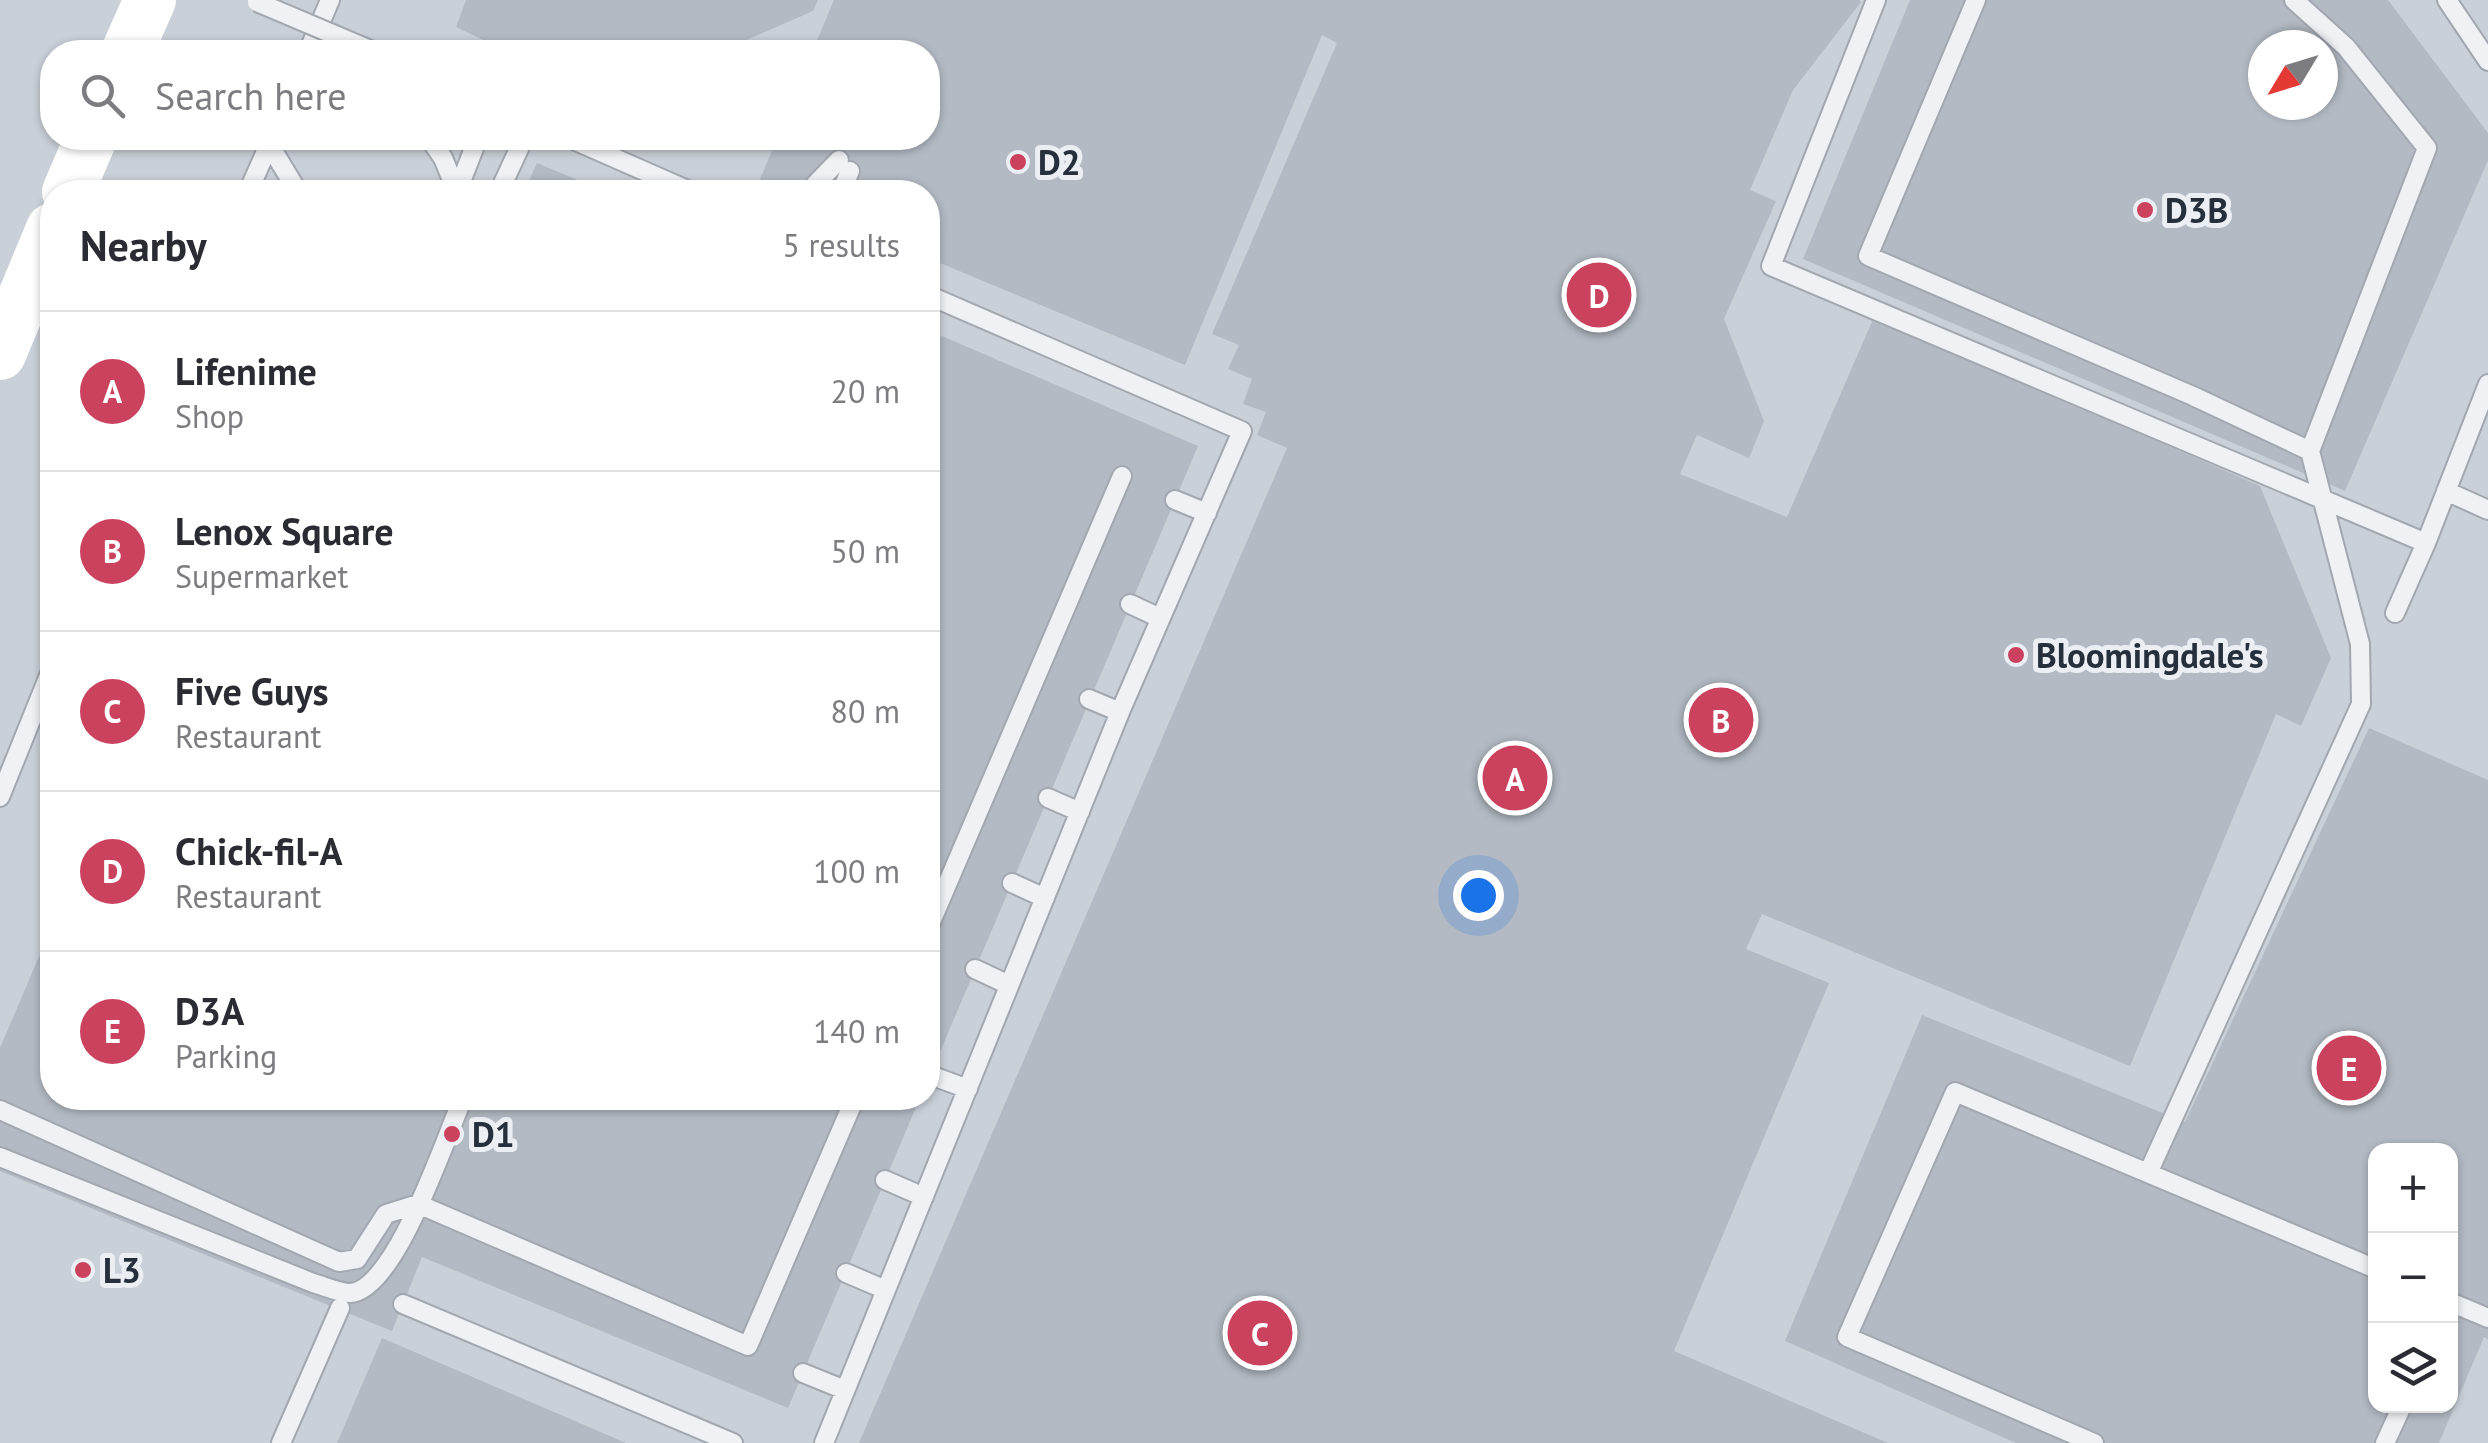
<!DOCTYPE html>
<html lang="en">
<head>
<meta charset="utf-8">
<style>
  :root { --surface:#fff; --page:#f7f7f7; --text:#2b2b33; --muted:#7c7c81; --line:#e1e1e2; --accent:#ca425d }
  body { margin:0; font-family:"PT Sans",sans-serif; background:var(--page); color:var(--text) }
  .controls { position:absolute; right:30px; bottom:30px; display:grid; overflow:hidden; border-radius:20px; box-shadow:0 2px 8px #0004 }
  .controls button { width:90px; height:90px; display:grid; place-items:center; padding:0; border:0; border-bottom:2px solid var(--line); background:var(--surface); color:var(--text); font:50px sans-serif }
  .compass { position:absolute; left:2248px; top:30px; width:90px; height:90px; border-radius:50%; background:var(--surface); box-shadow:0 2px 8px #0004; rotate:232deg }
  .you { position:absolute; left:1478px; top:895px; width:35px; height:35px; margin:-25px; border:8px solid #fff; border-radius:50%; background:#1a73e8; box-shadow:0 0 0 15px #1a73e833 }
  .badge { display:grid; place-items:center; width:65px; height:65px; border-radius:50%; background:var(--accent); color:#fff; font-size:32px; font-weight:700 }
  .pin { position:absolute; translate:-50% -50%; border:5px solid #fff; box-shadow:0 2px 10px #0006 }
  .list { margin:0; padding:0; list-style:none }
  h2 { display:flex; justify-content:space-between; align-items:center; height:130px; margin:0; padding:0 40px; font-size:42px }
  h2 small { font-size:32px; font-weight:400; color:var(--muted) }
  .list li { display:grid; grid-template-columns:65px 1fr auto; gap:30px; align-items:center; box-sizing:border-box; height:160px; padding:0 40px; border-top:2px solid var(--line) }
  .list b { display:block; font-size:38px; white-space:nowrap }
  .list p { margin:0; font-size:32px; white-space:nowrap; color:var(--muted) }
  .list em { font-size:32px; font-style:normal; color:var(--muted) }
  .icon { flex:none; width:55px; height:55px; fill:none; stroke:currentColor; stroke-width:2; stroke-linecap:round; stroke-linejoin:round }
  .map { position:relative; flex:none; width:2488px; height:1443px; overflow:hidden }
  .search { position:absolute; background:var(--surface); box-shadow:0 2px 8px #0004; left:40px; top:40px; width:900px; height:110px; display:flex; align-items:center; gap:25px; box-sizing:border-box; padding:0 35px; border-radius:40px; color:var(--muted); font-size:38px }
  .panel { position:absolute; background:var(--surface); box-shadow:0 2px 8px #0004; left:40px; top:180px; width:900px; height:930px; border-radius:40px }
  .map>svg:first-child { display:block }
  .built { fill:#cad0d8; fill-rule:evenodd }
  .building { fill:#b3bac3; fill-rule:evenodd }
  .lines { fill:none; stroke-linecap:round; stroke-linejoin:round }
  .lane-casing { stroke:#a2a7b0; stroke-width:22 }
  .lane { stroke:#eff1f4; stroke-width:18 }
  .secondary { stroke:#fff; stroke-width:52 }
  .lane-bridge-casing { stroke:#a2a7b0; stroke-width:22; stroke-linecap:butt }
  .lane-bridge { stroke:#eff1f4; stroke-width:18 }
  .poi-dot { fill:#ca425d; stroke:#ebeff4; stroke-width:4 }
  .labels { text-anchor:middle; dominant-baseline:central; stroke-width:10; stroke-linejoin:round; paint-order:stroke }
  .poi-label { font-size:35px; font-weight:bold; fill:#262f3c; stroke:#ebeff4; text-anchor:start }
</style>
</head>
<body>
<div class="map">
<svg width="2488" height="1443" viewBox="0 0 2488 1443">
  <rect width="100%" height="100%" fill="#dce0e6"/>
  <path class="built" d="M 0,0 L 2488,0 L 2488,1443 L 0,1443 ZM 2263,45 L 2323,45 L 2323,105 L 2263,105 ZM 52,52 L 928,52 L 928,138 L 52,138 ZM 52,192 L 928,192 L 928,1098 L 52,1098 ZM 2376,1150 L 2450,1150 L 2450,1406 L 2376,1406 Z"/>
  <path class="building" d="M 466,0 L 818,0 L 813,11 L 719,52 L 509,52 L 456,27 Z
    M 834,0 L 1859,0 L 1861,2 L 1793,90 L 1750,190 L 1776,201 L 1724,319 L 1764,421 L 1749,458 L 1697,435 L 1680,474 L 1787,517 L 1874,317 L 2260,486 L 2331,658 L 2301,726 L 2276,714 L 2130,1066 L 1762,914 L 1746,949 L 1829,983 L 1674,1351 L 1888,1443 L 859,1443 L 1287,448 L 1257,435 L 1266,412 L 1243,404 L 1252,379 L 1228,369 L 1239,345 L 1212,334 L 1337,43 L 1322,35 L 1185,365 L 928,258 L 928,192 L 770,192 L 757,187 L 777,138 L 928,138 L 928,52 L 812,52 Z
    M 1910,0 L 2388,0 L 2488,133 L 2488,160 L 2345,491 L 1803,259 ZM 2263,45 L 2323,45 L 2323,105 L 2263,105 Z
    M 537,163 L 606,192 L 524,192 Z
    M 928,330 L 1198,446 L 928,1080 Z
    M 2369,728 L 2488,780 L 2488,1339 L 2484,1337 L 2439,1443 L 2016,1443 L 1785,1341 L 1922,1015 L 2185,1122 ZM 2376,1150 L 2450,1150 L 2450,1406 L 2376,1406 Z
    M 52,926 L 52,1098 L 920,1098 L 788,1408 L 422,1257 L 392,1331 L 0,1171 L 0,1048 Z
    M 382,1338 L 626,1443 L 337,1443 Z"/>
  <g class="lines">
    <defs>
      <path id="lane" d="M 1876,0 L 1771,266 L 2426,543 L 2488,384
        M 1976,0 L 1868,256 L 2193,396 L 2310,451
        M 2447,0 L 2488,61
        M 308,52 L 330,0
        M 429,138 L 443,158 L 457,192
        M 569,138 L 692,192
        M 269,144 L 298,192
        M 248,192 L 272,138
        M 457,192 L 478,138
        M 499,192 L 524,138
        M 808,192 L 839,160
        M 841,192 L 850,171
        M 2446,491 L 2488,510
        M 1175,500 L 1207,513
        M 1130,604 L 1160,618
        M 2395,613 L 2426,543
        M 1089,699 L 1120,712
        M 0,797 L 52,668
        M 1048,798 L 1080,812
        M 1012,883 L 1045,898
        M 928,929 L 1122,476
        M 975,969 L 1009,985
        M 930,1075 L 968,1089
        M 0,1110 L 339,1262 L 357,1259 L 386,1214 L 418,1204 L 748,1346 L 855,1098
        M 0,1157 L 313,1283 C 324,1286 339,1293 350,1293 C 395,1292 446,1136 463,1098
        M 2149,1171 L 2361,704 L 2360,644 L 2310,451 L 2427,148 L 2346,47 L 2294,0
        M 885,1180 L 924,1197
        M 846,1273 L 886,1290
        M 2450,1302 L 2488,1318
        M 403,1304 L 733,1443
        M 803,1373 L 845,1390
        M 281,1443 L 340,1308
        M 824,1443 L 1120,712 L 1242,431 L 928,295
        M 2094,1443 L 1847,1337 L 1955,1092 L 2376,1269
        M 2385,1443 L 2402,1406"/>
    </defs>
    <use href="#lane" class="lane-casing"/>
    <use href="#lane" class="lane"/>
    <path class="secondary" d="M 127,52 L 150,0
      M 68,192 L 91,138
      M 0,354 L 52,229"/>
    <defs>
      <path id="lane-bridge" d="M 257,2 L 375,52"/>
    </defs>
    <use href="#lane-bridge" class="lane-bridge-casing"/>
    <use href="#lane-bridge" class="lane-bridge"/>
  </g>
  <g class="poi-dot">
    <circle cx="1018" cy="162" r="10"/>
    <circle cx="2145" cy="210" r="10"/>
    <circle cx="2016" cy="655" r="10"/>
    <circle cx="452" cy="1134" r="10"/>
    <circle cx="83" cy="1270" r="10"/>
  </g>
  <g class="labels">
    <g class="poi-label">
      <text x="1038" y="162">D2</text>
      <text x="2165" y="210">D3B</text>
      <text x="2036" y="655">Bloomingdale's</text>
      <text x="472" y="1134">D1</text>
      <text x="103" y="1270">L3</text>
    </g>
  </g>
</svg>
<div class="controls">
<button>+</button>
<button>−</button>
<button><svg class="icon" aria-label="layers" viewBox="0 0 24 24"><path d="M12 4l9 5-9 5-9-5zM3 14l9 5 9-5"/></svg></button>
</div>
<svg class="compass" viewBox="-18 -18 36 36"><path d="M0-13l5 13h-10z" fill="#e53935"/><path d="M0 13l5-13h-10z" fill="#7c7c81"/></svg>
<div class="you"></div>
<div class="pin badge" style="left:1515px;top:778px">A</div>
<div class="pin badge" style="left:1721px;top:720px">B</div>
<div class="pin badge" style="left:1260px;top:1333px">C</div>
<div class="pin badge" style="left:1599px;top:295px">D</div>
<div class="pin badge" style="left:2349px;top:1068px">E</div>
<div class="search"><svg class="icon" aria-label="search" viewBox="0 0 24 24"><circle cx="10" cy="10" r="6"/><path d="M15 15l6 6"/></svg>Search here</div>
<section class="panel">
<h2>Nearby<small>5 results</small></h2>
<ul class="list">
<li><span class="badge">A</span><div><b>Lifenime</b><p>Shop</p></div><em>20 m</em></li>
<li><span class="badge">B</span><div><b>Lenox Square</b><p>Supermarket</p></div><em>50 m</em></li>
<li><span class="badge">C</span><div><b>Five Guys</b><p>Restaurant</p></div><em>80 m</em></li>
<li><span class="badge">D</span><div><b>Chick-fil-A</b><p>Restaurant</p></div><em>100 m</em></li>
<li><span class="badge">E</span><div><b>D3A</b><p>Parking</p></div><em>140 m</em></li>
</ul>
</section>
</div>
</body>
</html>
